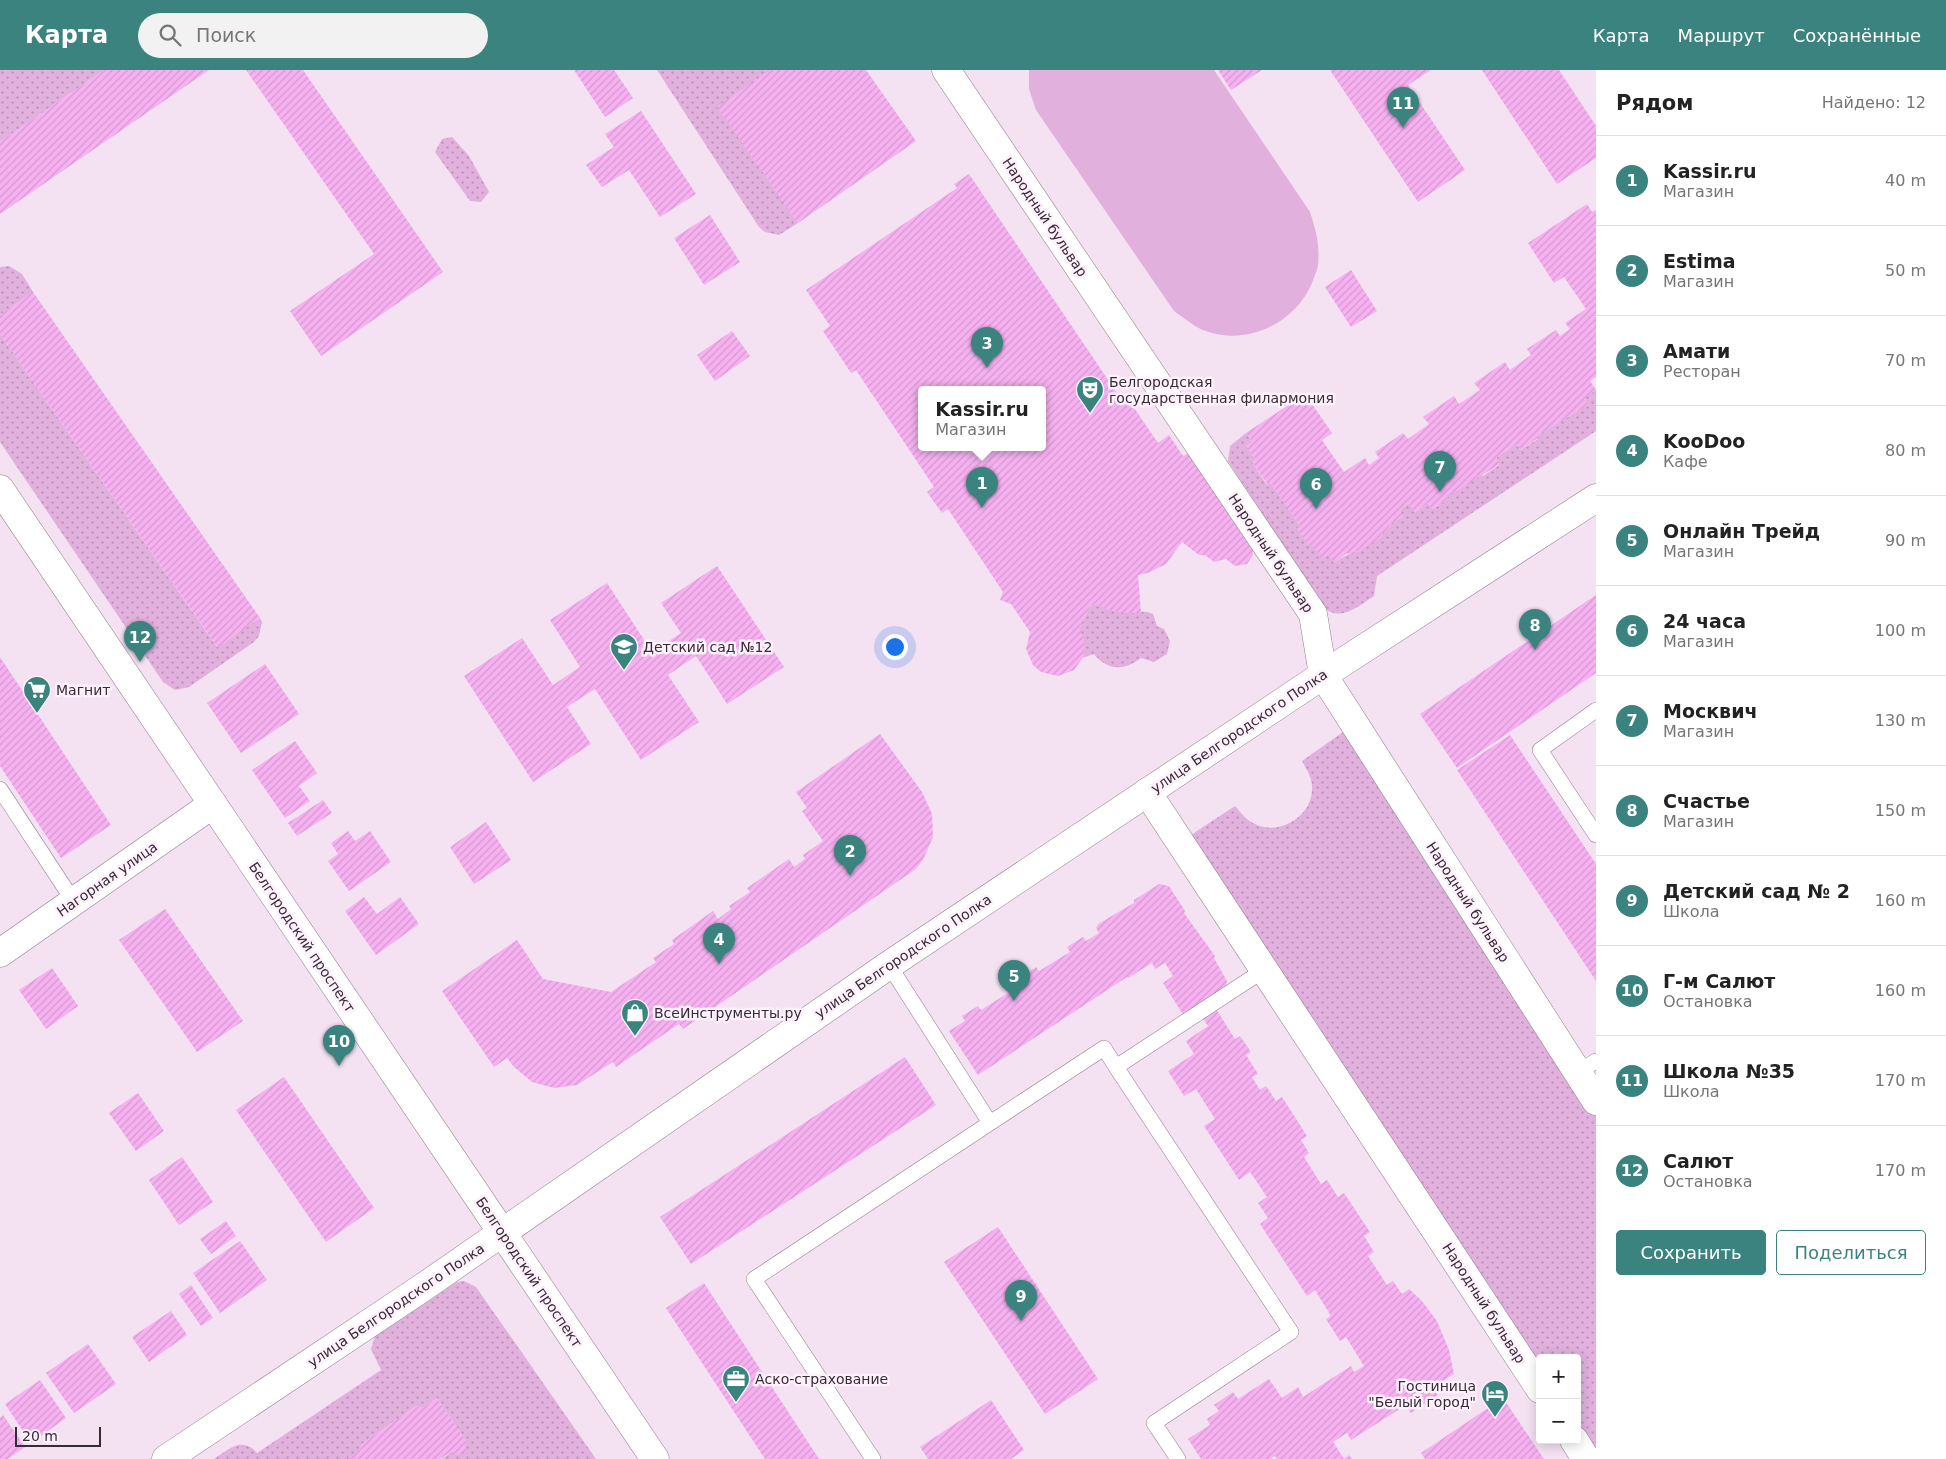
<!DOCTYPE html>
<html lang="ru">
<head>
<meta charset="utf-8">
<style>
  :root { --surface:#fff; --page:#f2f2f2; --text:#222; --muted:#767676; --line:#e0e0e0; --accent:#3b837f }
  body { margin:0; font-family:"DejaVu Sans",sans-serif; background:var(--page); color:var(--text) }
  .controls { position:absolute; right:15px; bottom:15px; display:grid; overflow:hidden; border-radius:5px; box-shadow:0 2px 12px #0003 }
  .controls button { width:45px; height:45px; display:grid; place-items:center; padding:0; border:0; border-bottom:1px solid var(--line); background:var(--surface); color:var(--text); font:25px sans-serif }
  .scale { position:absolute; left:15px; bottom:12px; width:86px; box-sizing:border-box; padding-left:5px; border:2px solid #342d33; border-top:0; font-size:14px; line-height:18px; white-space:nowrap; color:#342d33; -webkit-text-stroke:4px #fff0fd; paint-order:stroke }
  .you { position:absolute; left:894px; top:576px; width:18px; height:18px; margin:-12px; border:4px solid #fff; border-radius:50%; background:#1a73e8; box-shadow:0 0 0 8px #1a73e833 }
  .badge { display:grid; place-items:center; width:32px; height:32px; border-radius:50%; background:var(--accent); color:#fff; font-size:16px; font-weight:700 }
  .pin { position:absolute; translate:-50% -41px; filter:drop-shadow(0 1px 2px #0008) }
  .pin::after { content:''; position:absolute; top:26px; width:18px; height:15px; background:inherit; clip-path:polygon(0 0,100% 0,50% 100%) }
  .popup { position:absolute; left:918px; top:316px; width:128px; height:65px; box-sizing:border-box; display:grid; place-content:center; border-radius:5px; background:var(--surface); filter:drop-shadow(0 1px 4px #0005); font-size:16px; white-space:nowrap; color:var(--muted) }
  .popup b { font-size:19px; color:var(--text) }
  .popup::after { content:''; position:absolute; left:50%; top:100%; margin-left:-10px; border:10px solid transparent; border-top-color:var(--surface) }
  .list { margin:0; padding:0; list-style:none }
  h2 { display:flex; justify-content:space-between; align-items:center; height:65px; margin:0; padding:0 20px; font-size:21px }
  h2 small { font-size:16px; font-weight:400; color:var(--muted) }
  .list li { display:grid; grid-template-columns:32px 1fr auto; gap:15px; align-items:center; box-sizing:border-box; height:90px; padding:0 20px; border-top:1px solid var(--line) }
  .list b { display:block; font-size:19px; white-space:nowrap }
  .list p { margin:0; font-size:16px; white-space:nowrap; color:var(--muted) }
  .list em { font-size:16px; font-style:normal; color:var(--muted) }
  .actions { display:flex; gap:10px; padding:15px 20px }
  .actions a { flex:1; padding:11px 0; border:1px solid var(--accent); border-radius:5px; text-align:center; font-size:18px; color:var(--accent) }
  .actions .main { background:var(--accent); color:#fff }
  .icon { flex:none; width:28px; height:28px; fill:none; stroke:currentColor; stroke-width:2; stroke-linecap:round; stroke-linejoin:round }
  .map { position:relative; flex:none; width:1596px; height:1389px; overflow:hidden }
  header { display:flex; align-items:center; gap:30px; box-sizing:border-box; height:70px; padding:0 25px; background:var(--accent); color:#fff }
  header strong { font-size:24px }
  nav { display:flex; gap:28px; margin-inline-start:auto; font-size:18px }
  .search { width:350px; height:45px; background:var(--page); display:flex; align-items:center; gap:12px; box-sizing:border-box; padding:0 18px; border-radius:28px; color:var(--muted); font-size:19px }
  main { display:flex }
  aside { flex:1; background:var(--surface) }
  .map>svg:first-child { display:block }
  .grass { fill:url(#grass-dots) }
  .garden { fill:#e1b0dd }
  .building { fill:url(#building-hatch); fill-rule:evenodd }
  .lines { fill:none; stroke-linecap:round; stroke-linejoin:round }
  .lane-casing { stroke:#8e7e8c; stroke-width:16 }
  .street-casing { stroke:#8e7e8c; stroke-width:29 }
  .secondary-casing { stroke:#8e7e8c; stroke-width:29 }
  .lane { stroke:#fff; stroke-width:15 }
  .street { stroke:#fff; stroke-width:28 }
  .secondary { stroke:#fff; stroke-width:28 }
  .labels { text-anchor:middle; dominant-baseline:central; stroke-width:5; stroke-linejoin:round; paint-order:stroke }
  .street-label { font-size:14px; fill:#342d33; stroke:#fff0fd }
  .poi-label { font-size:14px; fill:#342d33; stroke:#fff0fd; text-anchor:start }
</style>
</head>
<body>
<header>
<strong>Карта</strong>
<div class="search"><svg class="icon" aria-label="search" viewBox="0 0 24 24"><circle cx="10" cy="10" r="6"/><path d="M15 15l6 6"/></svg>Поиск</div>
<nav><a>Карта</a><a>Маршрут</a><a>Сохранённые</a></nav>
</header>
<main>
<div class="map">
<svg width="1596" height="1389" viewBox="0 0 1596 1389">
  <defs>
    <pattern id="grass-dots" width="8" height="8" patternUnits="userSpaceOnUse" patternTransform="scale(1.25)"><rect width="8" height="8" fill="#e1b0dd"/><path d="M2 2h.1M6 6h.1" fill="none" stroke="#b790b4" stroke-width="1.8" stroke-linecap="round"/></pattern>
    <pattern id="building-hatch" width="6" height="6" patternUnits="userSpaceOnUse" patternTransform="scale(1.25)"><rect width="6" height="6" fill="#f7b1f1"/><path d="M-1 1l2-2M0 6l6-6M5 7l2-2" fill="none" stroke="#d499cf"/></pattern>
  </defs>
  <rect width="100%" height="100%" fill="#f4e1f2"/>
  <path class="grass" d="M 0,0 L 104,0 L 0,72 Z
    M 657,0 L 771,0 L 718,37 L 798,153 L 779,165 L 765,162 L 759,157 Z
    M 452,67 L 469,86 L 489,122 L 481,132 L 470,131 L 435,82 L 442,69 Z
    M 9,196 L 22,204 L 33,222 L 0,245 L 0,197 Z
    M 0,264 L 217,577 L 260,548 L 262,552 L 259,566 L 254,572 L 189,617 L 175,620 L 163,612 L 0,372 Z
    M 1596,320 L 1596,361 L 1377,506 L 1374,526 C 1358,536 1341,553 1323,537 L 1228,391 L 1230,376 L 1246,363 L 1252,372 L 1246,376 L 1256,390 L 1252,392 L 1267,415 L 1271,413 L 1300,456 L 1297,458 L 1309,476 L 1312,475 L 1328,485 L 1334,492 L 1382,466 L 1382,463 L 1390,457 L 1389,455 L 1403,446 L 1400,440 L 1409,433 L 1415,442 L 1428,433 L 1433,439 L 1448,429 L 1447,427 L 1481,404 L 1483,406 L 1499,395 L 1496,388 L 1516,374 L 1521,380 L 1538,369 L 1537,366 L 1587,335 L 1584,328 Z
    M 1092,533 C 1102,537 1111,541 1122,542 C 1132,544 1145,539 1153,544 L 1157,556 L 1164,559 L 1170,571 L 1167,584 L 1154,592 L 1141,588 C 1124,601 1108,601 1094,584 L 1082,588 L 1079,558 Z
    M 1353,655 L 1596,1034 L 1596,1381 L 1577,1353 L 1577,1288 L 1540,1288 L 1540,1296 L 1191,765 L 1235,736 C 1241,743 1246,750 1255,754 C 1279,766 1311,747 1312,720 C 1313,709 1307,700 1302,691 Z
    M 464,1211 L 476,1217 L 596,1389 L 442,1389 L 451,1382 L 458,1385 L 466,1380 L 466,1371 L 437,1328 L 423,1338 L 416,1336 L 362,1374 L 360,1380 L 349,1389 L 214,1389 C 229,1379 242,1366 257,1383 L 381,1300 L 371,1279 L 375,1266 L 457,1212 Z"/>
  <path class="garden" d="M 1029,0 L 1214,0 L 1310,142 C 1316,160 1320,176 1318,195 C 1317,201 1314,207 1312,213 C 1295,254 1245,277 1203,260 C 1193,256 1183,247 1174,241 L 1036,40 L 1029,19 Z"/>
  <path class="building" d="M 104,0 L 209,0 L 0,144 L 0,72 Z
    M 246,0 L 303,0 L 443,202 L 321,286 L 290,241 L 374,184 Z
    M 574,0 L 614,0 L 633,28 L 605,47 Z
    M 771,0 L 866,0 L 916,71 L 798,153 L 717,37 Z
    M 1218,0 L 1262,0 L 1231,20 Z
    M 1330,0 L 1431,0 L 1408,15 L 1465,100 L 1418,132 Z
    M 1482,0 L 1559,0 L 1596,56 L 1596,88 L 1557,114 Z
    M 641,41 L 696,124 L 660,147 L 629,100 L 602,117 L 586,95 L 614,77 L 605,64 Z
    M 969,104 L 1123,332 L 1128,329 L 1158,373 L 1169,365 L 1183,386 L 1192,381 L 1253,479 L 1253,485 L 1247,494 L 1235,496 L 1226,489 L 1214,492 L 1205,485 L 1199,485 L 1182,472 L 1166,494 L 1148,503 L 1138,505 L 1141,543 L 1124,543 L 1106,539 L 1092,533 L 1079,558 L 1084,568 L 1084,586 L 1074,600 L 1058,606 L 1041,602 L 1033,595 L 1026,579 L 1030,562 L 1011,534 L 1000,530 L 1003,522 L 948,439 L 942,443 L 927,422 L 934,417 L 856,300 L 851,303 L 823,261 L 830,256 L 806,220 L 957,118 L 954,114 ZM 922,319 L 1042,319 L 1042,377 L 922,377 Z
    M 1587,134 L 1592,142 L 1596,140 L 1596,307 L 1590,311 L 1596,320 L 1584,329 L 1588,335 L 1537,366 L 1538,368 L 1521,380 L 1516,374 L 1496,388 L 1500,394 L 1447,427 L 1448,429 L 1433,439 L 1428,433 L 1415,442 L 1409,433 L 1400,440 L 1404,446 L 1389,455 L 1390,457 L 1381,464 L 1383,466 L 1359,482 L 1357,480 L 1349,485 L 1347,483 L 1334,493 L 1328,485 L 1322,489 L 1312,475 L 1309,477 L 1297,458 L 1300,456 L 1271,413 L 1268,415 L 1252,392 L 1256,390 L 1246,376 L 1252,372 L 1246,363 L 1305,324 L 1332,363 L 1322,370 L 1344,402 L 1365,388 L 1369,395 L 1379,388 L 1375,382 L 1403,363 L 1408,369 L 1429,354 L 1423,347 L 1454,326 L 1459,334 L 1480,320 L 1474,313 L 1505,292 L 1510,300 L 1531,285 L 1527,279 L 1556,260 L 1560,266 L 1570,259 L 1565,253 L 1586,239 L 1564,207 L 1554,213 L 1528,173 Z
    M 710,145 L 740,192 L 704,215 L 674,168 Z
    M 1351,200 L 1377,241 L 1351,257 L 1325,217 Z
    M 33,222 L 260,548 L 218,578 L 0,264 L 0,245 Z
    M 732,261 L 750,286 L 715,311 L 697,285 Z
    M 717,496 L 784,597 L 727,634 L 696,586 L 668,605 L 699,652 L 641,690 L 595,619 L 567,637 L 591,674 L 533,712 L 464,606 L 522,568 L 553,615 L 580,597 L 550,550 L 607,513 L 652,582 L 681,563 L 661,533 Z
    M 1596,525 L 1596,603 L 1457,698 L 1420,644 Z
    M 0,587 L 111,755 L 61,788 L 0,696 Z
    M 265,594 L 299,644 L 241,683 L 207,633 Z
    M 880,664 L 922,722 L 932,744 L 933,767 L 923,790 L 916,799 L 683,959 L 679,954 L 616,997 L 613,992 L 577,1015 L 554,1018 L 532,1012 L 514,997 L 507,988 L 494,997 L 442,921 L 517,870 L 543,909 L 611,922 L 656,892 L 653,888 L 674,874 L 672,870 L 713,841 L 718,849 L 731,839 L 729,836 L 750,822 L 747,818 L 789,789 L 794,797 L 805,789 L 803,785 L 823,771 L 802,741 L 807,738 L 796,722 Z
    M 1510,665 L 1596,794 L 1596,911 L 1457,700 Z
    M 295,671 L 317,703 L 299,716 L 310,731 L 285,748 L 252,700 Z
    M 323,730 L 332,743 L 297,766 L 288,753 Z
    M 486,752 L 511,790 L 474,814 L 450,777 Z
    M 348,761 L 355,771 L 370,761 L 391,792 L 349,821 L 328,791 L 338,784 L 331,773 Z
    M 1159,814 L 1169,816 L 1185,841 L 1184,843 L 1215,886 L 1214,888 L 1227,911 L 1224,922 L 1211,931 L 1235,969 L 1240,966 L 1251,982 L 1246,985 L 1258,1004 L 1252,1007 L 1260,1020 L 1266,1016 L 1276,1031 L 1282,1027 L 1307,1066 L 1301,1070 L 1309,1083 L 1304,1087 L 1321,1114 L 1327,1110 L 1338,1127 L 1344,1123 L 1370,1162 L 1364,1166 L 1374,1182 L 1368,1186 L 1387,1215 L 1393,1211 L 1402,1224 L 1409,1219 L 1422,1231 L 1437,1251 L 1449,1280 L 1454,1304 L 1433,1317 L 1438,1325 L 1411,1343 L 1406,1335 L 1351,1370 L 1347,1363 L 1333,1372 L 1344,1389 L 1349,1385 L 1352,1389 L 1277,1389 L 1275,1386 L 1271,1389 L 1201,1389 L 1188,1369 L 1210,1355 L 1207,1349 L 1219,1341 L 1214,1335 L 1233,1322 L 1238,1329 L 1269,1309 L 1282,1328 L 1298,1317 L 1303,1327 L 1351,1296 L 1354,1302 L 1364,1296 L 1346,1267 L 1340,1271 L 1326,1249 L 1331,1246 L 1315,1220 L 1307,1226 L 1260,1154 L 1268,1148 L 1258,1133 L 1267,1127 L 1250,1102 L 1239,1110 L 1204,1056 L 1215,1049 L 1196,1019 L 1184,1026 L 1168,1001 L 1194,984 L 1186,971 L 1208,956 L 1196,938 L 1184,946 L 1163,913 L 1173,906 L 1165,893 L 1155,899 L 1152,893 L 1128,908 L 1127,907 L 978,1005 L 949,961 L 965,951 L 962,946 L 978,936 L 981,940 L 1008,923 L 1004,918 L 1036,897 L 1039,901 L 1070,882 L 1067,877 L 1083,867 L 1086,871 L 1099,863 L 1096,858 L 1098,854 L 1134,833 L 1134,830 Z
    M 364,827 L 377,844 L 400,827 L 419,854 L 376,885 L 345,841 Z
    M 165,839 L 243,951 L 197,982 L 119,870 Z
    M 52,898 L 78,936 L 46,959 L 19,920 Z
    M 905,987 L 936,1035 L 691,1194 L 660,1147 Z
    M 284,1007 L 374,1138 L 326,1172 L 236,1040 Z
    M 138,1023 L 164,1061 L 136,1081 L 109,1043 Z
    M 182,1087 L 213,1132 L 179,1155 L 149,1110 Z
    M 226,1151 L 236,1166 L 211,1184 L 200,1169 Z
    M 998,1157 L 1098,1309 L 1045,1344 L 944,1192 Z
    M 240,1171 L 267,1210 L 220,1243 L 193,1203 Z
    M 704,1213 L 764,1305 L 819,1389 L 765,1389 L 666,1238 Z
    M 191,1215 L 213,1248 L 201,1256 L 179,1224 Z
    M 171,1241 L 187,1265 L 149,1292 L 132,1267 Z
    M 88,1274 L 116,1314 L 74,1343 L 46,1303 Z
    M 40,1310 L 66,1348 L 31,1373 L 5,1334 Z
    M 437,1328 L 466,1371 L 466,1380 L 458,1386 L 451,1382 L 440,1389 L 348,1389 L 360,1380 L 362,1374 L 416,1336 L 423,1338 Z
    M 1503,1328 L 1544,1389 L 1425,1389 L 1421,1383 Z
    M 991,1330 L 1024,1380 L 1011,1389 L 928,1389 L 920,1377 Z
    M 3,1345 L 25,1377 L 8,1389 L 0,1389 L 0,1348 Z"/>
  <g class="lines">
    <defs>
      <path id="lane" d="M 1596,640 L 1540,680 L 1596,765
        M 0,719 L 74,832
        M 1578,1002 L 1596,991
        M 990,1053 L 1104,978 L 1116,997
        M 873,1389 L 754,1209 L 990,1053 L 889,895
        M 1178,1389 L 1154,1353 L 1291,1262 L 1116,997 L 1264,900"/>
      <path id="street" d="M 946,0 L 1313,544 L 1323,605 L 1596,1031
        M 1147,722 L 1540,1319
        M 0,883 L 213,734
        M 1574,1370 L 1586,1389"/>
      <path id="secondary" d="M 0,419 L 655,1389
        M 166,1389 L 422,1218 L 889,895 L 1323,605 L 1596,428"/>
    </defs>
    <use href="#lane" class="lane-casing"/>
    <use href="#street" class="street-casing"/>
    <use href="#secondary" class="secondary-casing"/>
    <use href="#lane" class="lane"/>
    <use href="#street" class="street"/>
    <use href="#secondary" class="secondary"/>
  </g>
  <defs>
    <symbol id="theatre-pin" viewBox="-11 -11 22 30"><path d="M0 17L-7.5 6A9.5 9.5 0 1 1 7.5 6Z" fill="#3b837f" stroke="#fff0fd"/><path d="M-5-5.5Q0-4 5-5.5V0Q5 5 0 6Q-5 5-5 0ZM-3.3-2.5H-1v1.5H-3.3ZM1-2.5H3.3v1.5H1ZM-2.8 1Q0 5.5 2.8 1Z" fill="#fff"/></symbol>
    <symbol id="school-pin" viewBox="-11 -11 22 30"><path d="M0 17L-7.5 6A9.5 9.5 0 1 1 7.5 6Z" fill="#3b837f" stroke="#fff0fd"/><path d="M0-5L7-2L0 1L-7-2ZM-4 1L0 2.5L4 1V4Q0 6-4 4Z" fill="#fff"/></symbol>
    <symbol id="supermarket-pin" viewBox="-11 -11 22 30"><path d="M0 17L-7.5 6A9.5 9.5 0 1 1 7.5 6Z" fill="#3b837f" stroke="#fff0fd"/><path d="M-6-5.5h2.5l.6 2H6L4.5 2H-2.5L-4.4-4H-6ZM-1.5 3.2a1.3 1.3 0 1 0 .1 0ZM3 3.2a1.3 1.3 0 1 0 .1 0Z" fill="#fff"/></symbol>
    <symbol id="shop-pin" viewBox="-11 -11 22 30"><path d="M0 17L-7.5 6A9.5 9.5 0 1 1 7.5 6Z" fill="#3b837f" stroke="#fff0fd"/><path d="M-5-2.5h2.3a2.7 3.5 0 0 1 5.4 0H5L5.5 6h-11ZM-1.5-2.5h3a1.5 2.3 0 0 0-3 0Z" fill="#fff"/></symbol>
    <symbol id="office-pin" viewBox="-11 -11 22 30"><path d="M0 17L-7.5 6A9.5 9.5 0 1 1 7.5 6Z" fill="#3b837f" stroke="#fff0fd"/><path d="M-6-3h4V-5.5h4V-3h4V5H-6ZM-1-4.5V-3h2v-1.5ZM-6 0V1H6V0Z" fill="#fff"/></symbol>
    <symbol id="hotel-pin" viewBox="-11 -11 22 30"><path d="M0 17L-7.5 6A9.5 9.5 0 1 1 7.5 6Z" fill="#3b837f" stroke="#fff0fd"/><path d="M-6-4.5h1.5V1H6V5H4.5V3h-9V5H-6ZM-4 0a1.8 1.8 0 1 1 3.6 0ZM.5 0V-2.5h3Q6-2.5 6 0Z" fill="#fff"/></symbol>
  </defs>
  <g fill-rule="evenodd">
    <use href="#theatre-pin" x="1074" y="304" width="32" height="43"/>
    <use href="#school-pin" x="608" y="561" width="32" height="43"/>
    <use href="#supermarket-pin" x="21" y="604" width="32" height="43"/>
    <use href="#shop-pin" x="619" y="927" width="32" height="43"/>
    <use href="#office-pin" x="720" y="1293" width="32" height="43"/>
    <use href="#hotel-pin" x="1479" y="1308" width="32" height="43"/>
  </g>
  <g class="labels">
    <g class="street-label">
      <text transform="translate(1045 147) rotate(56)">Народный бульвар</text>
      <text transform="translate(1271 483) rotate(56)">Народный бульвар</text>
      <text transform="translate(1239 661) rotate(-34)">улица Белгородского Полка</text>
      <text transform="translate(107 809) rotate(-35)">Нагорная улица</text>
      <text transform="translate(1468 832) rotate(57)">Народный бульвар</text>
      <text transform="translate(302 867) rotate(56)">Белгородский проспект</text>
      <text transform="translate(903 886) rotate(-34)">улица Белгородского Полка</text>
      <text transform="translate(529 1202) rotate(56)">Белгородский проспект</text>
      <text transform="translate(1484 1233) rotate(57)">Народный бульвар</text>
      <text transform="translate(396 1235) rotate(-34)">улица Белгородского Полка</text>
    </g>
    <g class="poi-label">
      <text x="1109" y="312">Белгородская<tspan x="1109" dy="16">государственная филармония</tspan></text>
      <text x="643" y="577">Детский сад №12</text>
      <text x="56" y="620">Магнит</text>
      <text x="654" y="943">ВсеИнструменты.ру</text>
      <text x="755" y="1309">Аско-страхование</text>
      <text x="1476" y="1316" text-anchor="end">Гостиница<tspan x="1476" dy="16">"Белый город"</tspan></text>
    </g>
  </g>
</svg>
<div class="controls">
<button>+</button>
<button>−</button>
</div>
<div class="scale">20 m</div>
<div class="you"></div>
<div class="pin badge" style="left:982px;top:438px">1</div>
<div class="popup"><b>Kassir.ru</b>Магазин</div>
<div class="pin badge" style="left:850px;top:806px">2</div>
<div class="pin badge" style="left:987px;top:298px">3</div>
<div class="pin badge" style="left:719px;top:894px">4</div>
<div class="pin badge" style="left:1014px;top:931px">5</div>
<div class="pin badge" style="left:1316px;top:439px">6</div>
<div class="pin badge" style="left:1440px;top:422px">7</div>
<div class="pin badge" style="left:1535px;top:580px">8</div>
<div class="pin badge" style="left:1021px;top:1251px">9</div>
<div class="pin badge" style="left:339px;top:996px">10</div>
<div class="pin badge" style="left:1403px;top:58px">11</div>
<div class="pin badge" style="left:140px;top:592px">12</div>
</div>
<aside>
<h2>Рядом<small>Найдено: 12</small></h2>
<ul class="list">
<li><span class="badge">1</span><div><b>Kassir.ru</b><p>Магазин</p></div><em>40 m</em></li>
<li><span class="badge">2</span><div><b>Estima</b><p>Магазин</p></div><em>50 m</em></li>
<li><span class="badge">3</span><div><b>Амати</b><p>Ресторан</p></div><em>70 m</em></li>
<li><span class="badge">4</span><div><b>KooDoo</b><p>Кафе</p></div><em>80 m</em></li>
<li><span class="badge">5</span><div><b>Онлайн Трейд</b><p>Магазин</p></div><em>90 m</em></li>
<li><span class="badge">6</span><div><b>24 часа</b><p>Магазин</p></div><em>100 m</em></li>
<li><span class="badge">7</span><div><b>Москвич</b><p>Магазин</p></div><em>130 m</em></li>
<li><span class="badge">8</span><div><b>Счастье</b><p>Магазин</p></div><em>150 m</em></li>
<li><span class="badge">9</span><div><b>Детский сад № 2</b><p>Школа</p></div><em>160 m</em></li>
<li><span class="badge">10</span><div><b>Г-м Салют</b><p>Остановка</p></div><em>160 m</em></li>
<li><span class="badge">11</span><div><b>Школа №35</b><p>Школа</p></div><em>170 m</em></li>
<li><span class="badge">12</span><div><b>Салют</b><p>Остановка</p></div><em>170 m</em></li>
</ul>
<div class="actions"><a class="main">Сохранить</a><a>Поделиться</a></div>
</aside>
</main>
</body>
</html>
